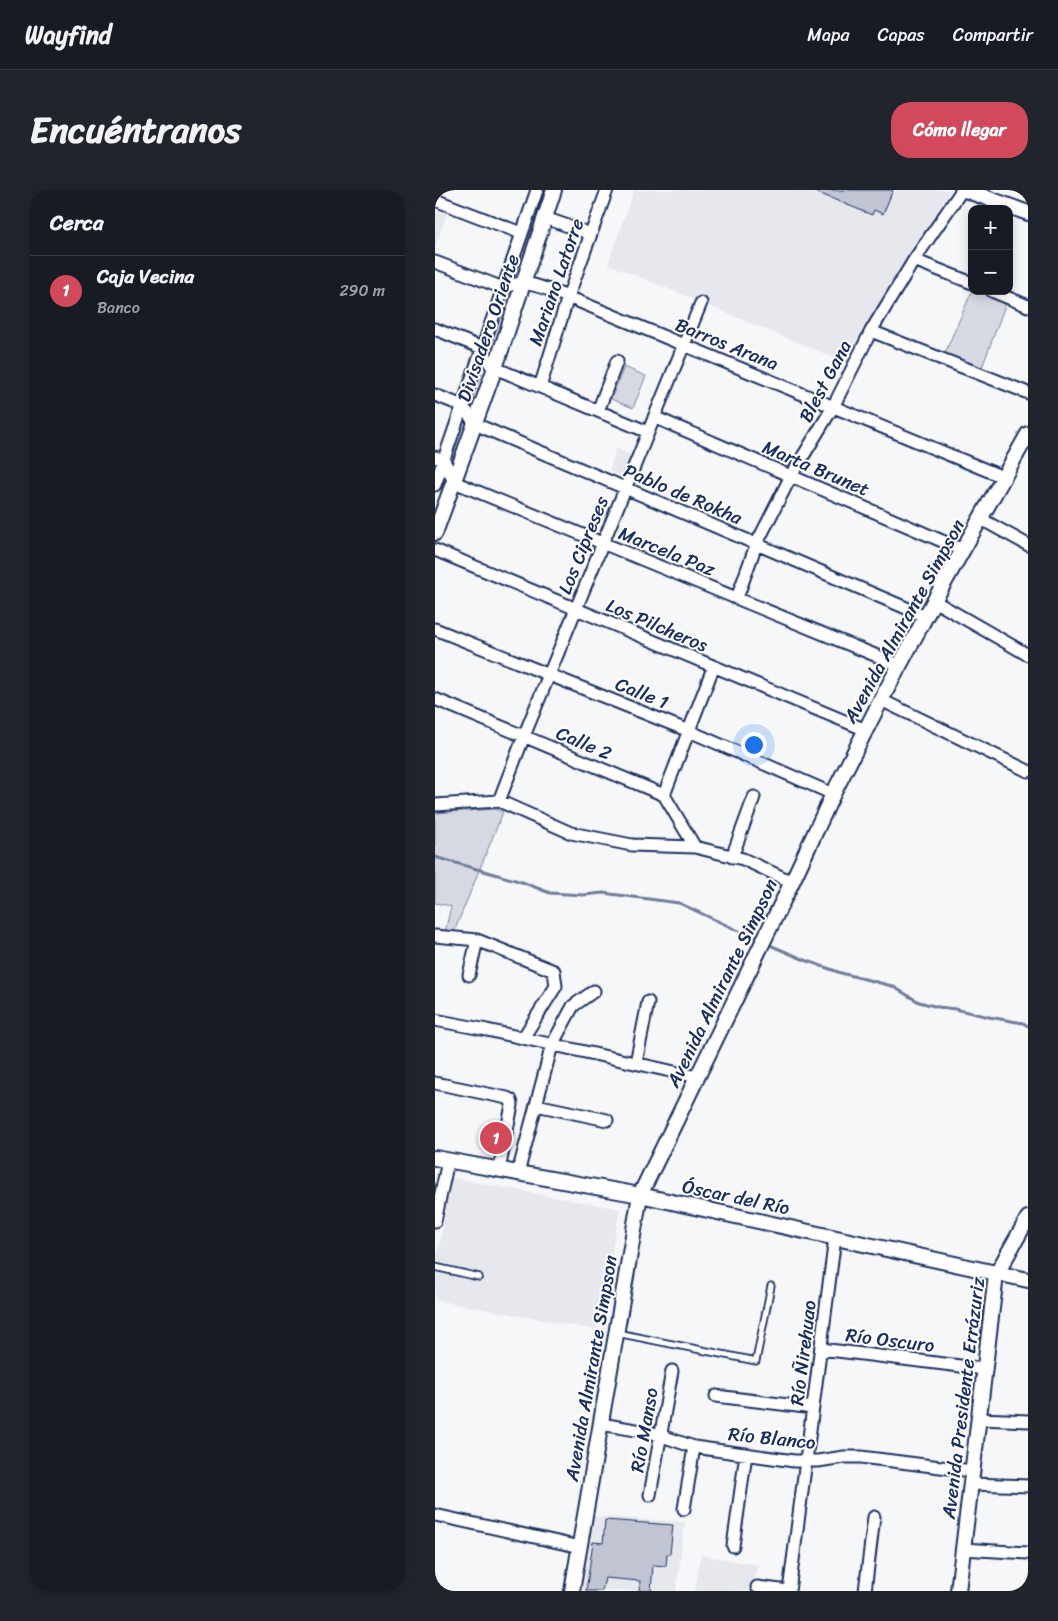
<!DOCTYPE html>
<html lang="es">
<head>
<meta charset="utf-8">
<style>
  :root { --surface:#171b24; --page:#20242c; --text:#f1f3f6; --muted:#9ea1a6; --line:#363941; --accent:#d1495b }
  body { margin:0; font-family:Sriracha,sans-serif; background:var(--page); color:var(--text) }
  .controls { position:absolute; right:15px; top:15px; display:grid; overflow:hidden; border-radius:10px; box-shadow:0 2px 12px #0003 }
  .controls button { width:45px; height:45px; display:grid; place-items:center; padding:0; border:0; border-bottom:1px solid var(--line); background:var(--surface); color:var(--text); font:25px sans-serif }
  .you { position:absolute; left:318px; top:554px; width:18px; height:18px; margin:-12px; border:4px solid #fff; border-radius:50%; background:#1a73e8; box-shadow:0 0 0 8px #1a73e833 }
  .badge { display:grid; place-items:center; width:32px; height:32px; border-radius:50%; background:var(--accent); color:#fff; font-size:16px; font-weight:700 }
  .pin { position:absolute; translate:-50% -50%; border:2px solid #fff; box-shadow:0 1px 5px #0006 }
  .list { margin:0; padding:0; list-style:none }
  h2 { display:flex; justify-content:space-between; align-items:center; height:65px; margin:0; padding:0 20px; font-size:21px }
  h2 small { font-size:16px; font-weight:400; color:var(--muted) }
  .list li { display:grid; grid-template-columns:32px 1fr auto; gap:15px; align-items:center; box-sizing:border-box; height:70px; padding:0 20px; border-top:1px solid var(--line) }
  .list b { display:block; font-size:19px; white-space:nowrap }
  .list p { margin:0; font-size:16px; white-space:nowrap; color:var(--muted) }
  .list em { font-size:16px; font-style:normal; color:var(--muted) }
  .map { position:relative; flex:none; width:593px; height:1401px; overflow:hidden; border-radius:20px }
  header { display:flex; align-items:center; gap:30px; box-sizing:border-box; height:70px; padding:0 25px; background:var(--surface); border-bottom:1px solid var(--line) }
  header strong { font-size:24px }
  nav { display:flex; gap:28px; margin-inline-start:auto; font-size:18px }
  .intro { display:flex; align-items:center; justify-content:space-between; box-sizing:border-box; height:120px; padding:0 30px }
  h1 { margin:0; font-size:35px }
  .button { padding:12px 22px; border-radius:20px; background:var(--accent); color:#fff; font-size:18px; font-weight:700 }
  main { display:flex; gap:30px; padding:0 30px }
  aside { flex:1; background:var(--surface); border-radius:20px; box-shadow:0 2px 12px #0003 }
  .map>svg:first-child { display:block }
  .built { fill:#e6e8ee }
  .green { fill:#d6d9e2; stroke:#7884a0 }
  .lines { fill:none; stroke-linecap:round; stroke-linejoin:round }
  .stream { stroke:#707c99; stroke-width:3 }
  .building { fill:#c0c4d3; stroke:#1b2f5e }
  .service-casing { stroke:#1b2f5e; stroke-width:9 }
  .minor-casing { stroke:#1b2f5e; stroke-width:15 }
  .tertiary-casing { stroke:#1b2f5e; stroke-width:18 }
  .service { stroke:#fff; stroke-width:5.5 }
  .minor { stroke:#fff; stroke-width:11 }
  .tertiary { stroke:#fff; stroke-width:14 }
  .labels { text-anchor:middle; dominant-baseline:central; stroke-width:4; stroke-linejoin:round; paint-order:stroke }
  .street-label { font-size:19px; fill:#1b2f5e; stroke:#fff }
</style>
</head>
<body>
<header>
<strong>Wayfind</strong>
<nav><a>Mapa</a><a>Capas</a><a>Compartir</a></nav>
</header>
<div class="intro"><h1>Encuéntranos</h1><a class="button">Cómo llegar</a></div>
<main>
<aside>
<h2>Cerca<small></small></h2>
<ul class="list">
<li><span class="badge">1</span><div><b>Caja Vecina</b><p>Banco</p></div><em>290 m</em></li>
</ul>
</aside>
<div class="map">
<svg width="593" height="1401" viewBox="0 0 593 1401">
  <rect width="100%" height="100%" fill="#f6f7f9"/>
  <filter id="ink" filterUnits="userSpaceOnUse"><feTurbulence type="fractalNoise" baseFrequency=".02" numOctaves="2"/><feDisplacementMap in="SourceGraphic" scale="10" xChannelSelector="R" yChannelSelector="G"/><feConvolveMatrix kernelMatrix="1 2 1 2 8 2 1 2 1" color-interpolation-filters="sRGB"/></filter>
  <g filter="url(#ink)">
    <path class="built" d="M 199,0 L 515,0 L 412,173 L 173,74 Z
      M 0,20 L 12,24 L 0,57 Z
      M 181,258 L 199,267 L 192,288 L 174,281 Z
      M 17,988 L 185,1019 L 162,1140 L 0,1110 L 0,1076 Z
      M 154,1326 L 250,1332 L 241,1401 L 142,1401 Z
      M 266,1365 L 323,1375 L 318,1401 L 260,1401 Z"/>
    <path class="green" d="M 537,101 L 550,101 L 572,110 L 546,180 L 509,165 Z
      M 189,177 L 211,186 L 198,218 L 176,209 Z
      M 60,619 L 68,622 L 19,742 L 10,742 L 16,716 L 0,713 L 0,623 Z"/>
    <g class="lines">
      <path class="stream" d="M 0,667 L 87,692 L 115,703 L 148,705 L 168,703 L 244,713 L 319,748
        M 337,756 L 370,770 L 406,783 L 457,796 L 484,812 L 503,817 L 520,819 L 554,827 L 588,833 L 593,836"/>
    </g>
    <path class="building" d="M 376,0 L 458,0 L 448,24 L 439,20 L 437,25 Z
      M 170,1330 L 238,1335 L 235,1364 L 232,1364 L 231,1376 L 218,1375 L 216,1401 L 204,1401 L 205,1391 L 170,1388 L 167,1401 L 151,1401 L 158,1352 L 168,1353 Z"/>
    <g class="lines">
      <defs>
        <path id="service" d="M 0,1077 L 44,1087
          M 182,1143 L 321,1171 L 336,1096"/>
        <path id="minor" d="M 0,10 L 86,43
          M 110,28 L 156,44
          M 479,70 L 537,93
          M 0,72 L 68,98 C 90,87 110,99 133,107 L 568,287
          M 557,101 L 593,116
          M 0,139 L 47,158 L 55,174 L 60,178 L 213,242
          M 436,141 L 593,203
          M 105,197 L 133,107 L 172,0
          M 0,205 L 28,216 L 40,234 L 490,426
          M 163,221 L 182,171
          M 219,227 L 528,360
          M 0,267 L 9,270 L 19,292 L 464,475
          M 0,295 L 102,0
          M 546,329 L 593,355
          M 0,360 L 431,540
          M 302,408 L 321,355 L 356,286 L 398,217 L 436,141 L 479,70 L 527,0
          M 499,411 L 593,465
          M 0,439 L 254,541 L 398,604
          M 0,509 L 229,605 L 260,657
          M 446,510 L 593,581
          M 229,605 L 278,478
          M 64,611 L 89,546 L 266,113
          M 0,615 L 64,611 L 136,643 L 197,655 L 260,657 L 308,669 L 357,692
          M 297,667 L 319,607
          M 0,746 L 42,750 L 119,781 L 121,796 L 88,848
          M 34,785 L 42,750
          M 0,830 L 52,840 L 262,887
          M 201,873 L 213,812
          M 0,893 L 72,908 L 76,910 L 77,915 L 64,980
          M 101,915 L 172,930
          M 83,983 L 117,855 L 138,816 L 159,801
          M 0,1031 L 13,971
          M 386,1159 L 550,1179
          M 281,1206 L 378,1218
          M 544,1229 L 593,1231
          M 166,1234 L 218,1243 L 259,1257 L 359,1271 L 383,1271 L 409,1267 L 426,1267 L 537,1281
          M 536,1294 L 593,1296
          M 215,1305 L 237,1181
          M 249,1319 L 259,1257
          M 0,1325 L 145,1357
          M 298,1356 L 311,1264
          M 528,1359 L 593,1363
          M 322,1397 L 353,1401
          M 354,1401 L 400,1048
          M 430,1401 L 439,1327"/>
        <path id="tertiary" d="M 530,0 L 593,23
          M 0,343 L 60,178 L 119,0
          M 0,968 L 205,1005 L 593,1090
          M 137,1401 L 205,1005 L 357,692 L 398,604 L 446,510 L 499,411 L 593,244
          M 523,1401 L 561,1085 L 593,1028"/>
      </defs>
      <use href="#service" class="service-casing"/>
      <use href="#minor" class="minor-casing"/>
      <use href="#tertiary" class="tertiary-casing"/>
      <use href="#service" class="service"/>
      <use href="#minor" class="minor"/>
      <use href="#tertiary" class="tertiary"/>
    </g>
  </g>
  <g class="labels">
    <g class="street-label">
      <text transform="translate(121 92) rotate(-71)">Mariano Latorre</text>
      <text transform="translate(53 138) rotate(-71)">Divisadero Oriente</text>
      <text transform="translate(292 154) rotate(22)">Barros Arana</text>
      <text transform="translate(390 191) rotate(-62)">Blest Gana</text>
      <text transform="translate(381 278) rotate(23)">Marta Brunet</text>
      <text transform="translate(248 304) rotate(23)">Pablo de Rokha</text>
      <text transform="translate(148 355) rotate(-68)">Los Cipreses</text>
      <text transform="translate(232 361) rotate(22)">Marcela Paz</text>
      <text transform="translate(469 431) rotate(-61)">Avenida Almirante Simpson</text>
      <text transform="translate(222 435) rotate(23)">Los Pilcheros</text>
      <text transform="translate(207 503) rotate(22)">Calle 1</text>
      <text transform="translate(149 553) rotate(23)">Calle 2</text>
      <text transform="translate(287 793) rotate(-64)">Avenida Almirante Simpson</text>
      <text transform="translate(301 1007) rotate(12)">Óscar del Río</text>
      <text transform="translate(455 1150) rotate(7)">Río Oscuro</text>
      <text transform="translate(368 1163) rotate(-83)">Río Ñirehuao</text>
      <text transform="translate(156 1178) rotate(-80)">Avenida Almirante Simpson</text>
      <text transform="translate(528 1208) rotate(-83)">Avenida Presidente Errázuriz</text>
      <text transform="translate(209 1240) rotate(-80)">Río Manso</text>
      <text transform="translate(337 1248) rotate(6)">Río Blanco</text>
    </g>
  </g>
</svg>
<div class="controls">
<button>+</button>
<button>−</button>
</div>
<div class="you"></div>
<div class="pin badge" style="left:61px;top:948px">1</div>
</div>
</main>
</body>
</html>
